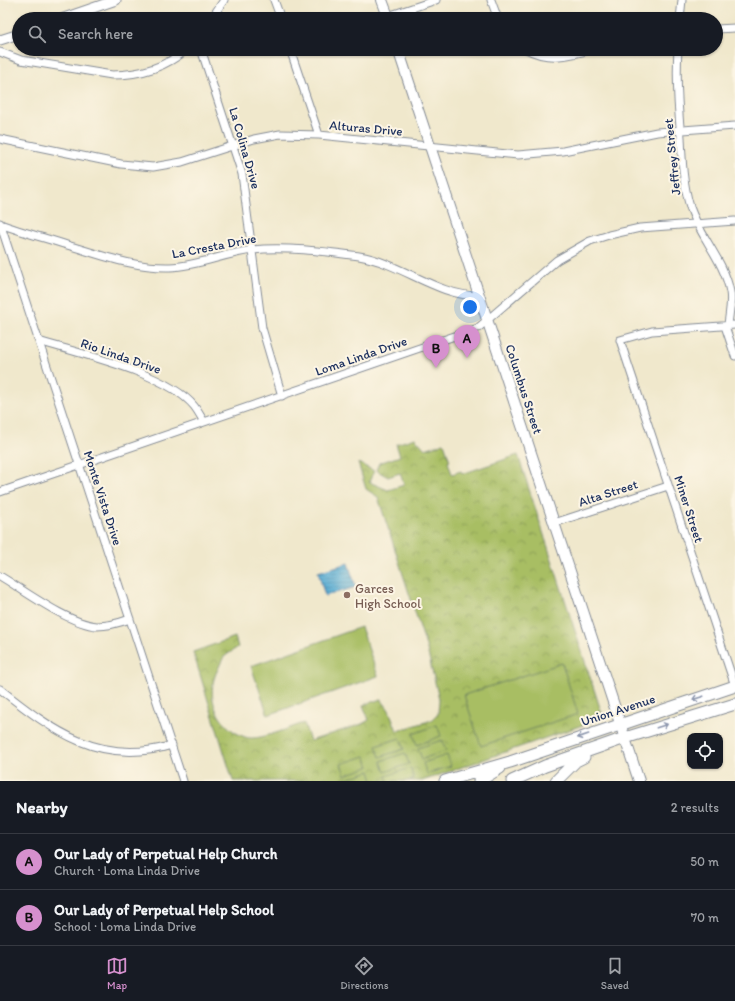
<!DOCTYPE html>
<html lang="en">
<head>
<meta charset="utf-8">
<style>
  :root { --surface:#171b24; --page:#20242c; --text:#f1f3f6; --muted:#9ea1a6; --line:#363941; --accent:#d690ce }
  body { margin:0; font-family:Itim,sans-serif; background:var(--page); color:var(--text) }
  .controls { position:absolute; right:12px; bottom:12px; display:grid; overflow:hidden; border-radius:8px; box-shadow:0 1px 3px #0004 }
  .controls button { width:36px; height:36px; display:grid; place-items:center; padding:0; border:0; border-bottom:1px solid var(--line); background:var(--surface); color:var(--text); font:20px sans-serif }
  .you { position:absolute; left:470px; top:307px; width:14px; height:14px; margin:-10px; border:3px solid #fff; border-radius:50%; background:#1a73e8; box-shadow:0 0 0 6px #1a73e833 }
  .badge { display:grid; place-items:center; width:26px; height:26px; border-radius:50%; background:var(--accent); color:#111; font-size:13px; font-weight:700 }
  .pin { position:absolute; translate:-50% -33px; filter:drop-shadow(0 1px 2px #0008) }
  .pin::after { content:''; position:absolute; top:21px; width:14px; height:12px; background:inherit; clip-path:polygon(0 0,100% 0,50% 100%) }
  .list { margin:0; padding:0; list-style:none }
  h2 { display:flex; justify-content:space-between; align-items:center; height:52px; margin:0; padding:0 16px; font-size:17px }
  h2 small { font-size:13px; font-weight:400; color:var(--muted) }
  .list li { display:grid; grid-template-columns:26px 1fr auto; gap:12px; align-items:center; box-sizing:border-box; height:56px; padding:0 16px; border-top:1px solid var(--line) }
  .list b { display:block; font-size:15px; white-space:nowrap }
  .list p { margin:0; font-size:13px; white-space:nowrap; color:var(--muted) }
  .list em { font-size:13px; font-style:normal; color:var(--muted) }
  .icon { flex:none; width:22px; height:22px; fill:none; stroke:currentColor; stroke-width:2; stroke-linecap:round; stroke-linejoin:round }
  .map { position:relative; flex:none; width:735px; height:781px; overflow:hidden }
  .search { position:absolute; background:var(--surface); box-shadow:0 1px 3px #0004; left:12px; right:12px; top:12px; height:44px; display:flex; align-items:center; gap:10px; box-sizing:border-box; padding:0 14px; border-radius:22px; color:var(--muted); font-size:15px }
  .sheet { height:164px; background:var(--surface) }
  nav { display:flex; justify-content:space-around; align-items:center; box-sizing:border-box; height:56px; border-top:1px solid var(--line); background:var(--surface); font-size:11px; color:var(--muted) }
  nav a { display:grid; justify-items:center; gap:2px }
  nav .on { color:var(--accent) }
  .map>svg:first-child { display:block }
  .park { fill:url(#park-crowns); stroke:#627660 }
  .pitch { fill:#a8be63; stroke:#627660 }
  .water { fill:url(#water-rules); stroke:#396e98 }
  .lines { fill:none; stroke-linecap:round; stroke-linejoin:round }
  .minor-casing { stroke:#868c95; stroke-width:9 }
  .tertiary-casing { stroke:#868c95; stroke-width:11 }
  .secondary-casing { stroke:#868c95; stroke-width:12 }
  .primary-casing { stroke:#868c95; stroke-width:13 }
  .minor { stroke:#fff; stroke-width:7 }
  .tertiary { stroke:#fff; stroke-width:9 }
  .secondary { stroke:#fff; stroke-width:10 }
  .primary { stroke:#fff; stroke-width:11 }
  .oneway { stroke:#8d97ae }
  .education-dot { fill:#8d6e63; stroke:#fcf5e5; stroke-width:1.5 }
  .labels { text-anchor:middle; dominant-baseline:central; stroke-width:4; stroke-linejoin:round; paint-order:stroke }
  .street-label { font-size:13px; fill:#1b2f5e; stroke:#fcf5e5 }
  .education-label { font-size:13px; fill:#785e54; stroke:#fcf5e5; text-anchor:start }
</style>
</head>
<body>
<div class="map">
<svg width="735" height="781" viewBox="0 0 735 781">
  <defs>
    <pattern id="park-crowns" width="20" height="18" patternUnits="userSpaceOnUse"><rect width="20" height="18" fill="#a8be63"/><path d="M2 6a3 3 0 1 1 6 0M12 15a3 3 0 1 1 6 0" fill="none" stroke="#889b55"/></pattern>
    <pattern id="water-rules" width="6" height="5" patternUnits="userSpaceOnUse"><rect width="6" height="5" fill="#57acd3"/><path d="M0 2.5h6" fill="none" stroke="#478cae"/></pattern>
  </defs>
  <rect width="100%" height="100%" fill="#fcf5e5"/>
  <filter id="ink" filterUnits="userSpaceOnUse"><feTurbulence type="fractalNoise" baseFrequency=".025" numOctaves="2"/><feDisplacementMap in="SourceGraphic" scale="8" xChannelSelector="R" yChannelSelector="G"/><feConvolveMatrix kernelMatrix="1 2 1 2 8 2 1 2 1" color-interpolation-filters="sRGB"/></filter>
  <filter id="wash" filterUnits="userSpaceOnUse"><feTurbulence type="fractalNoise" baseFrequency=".012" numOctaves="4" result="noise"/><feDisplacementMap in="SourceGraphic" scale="16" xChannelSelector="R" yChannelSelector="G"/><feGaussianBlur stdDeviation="0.9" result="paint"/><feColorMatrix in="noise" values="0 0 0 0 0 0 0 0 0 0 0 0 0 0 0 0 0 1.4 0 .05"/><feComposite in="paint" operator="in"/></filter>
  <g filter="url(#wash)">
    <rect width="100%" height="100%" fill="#f0e8cc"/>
    <path class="park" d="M 415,438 L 425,449 L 444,443 L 450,461 L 448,462 L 452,474 L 461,471 L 462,474 L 518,455 L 602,714 L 600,719 L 422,781 L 233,781 L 193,652 L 235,637 L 238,647 C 234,650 229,653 225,656 C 222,659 220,665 218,669 C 204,695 217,727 245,737 C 258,742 290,727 304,723 L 310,741 L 362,724 L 369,720 L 363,705 L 381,699 L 389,710 L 397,731 L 432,720 L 438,714 L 439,699 L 427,649 L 378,497 L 366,489 L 358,463 L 374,471 L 369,482 L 388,490 L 404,485 L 400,473 L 388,477 L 376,470 L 379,463 L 400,456 L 396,444 Z"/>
    <path class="pitch" d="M 361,627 L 378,676 L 268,715 L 251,666 Z
      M 562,663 L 578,714 L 481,746 L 464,695 Z
      M 437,725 L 441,736 L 417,745 L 413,734 Z
      M 400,738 L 404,749 L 380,757 L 376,746 Z
      M 442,740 L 446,751 L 422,759 L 418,748 Z
      M 405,753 L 409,764 L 385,772 L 381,761 Z
      M 447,755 L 451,766 L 427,774 L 423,763 Z
      M 365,756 L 369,767 L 345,775 L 341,764 Z
      M 410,768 L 414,779 L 407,781 L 388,781 L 386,776 Z
      M 370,771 L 373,781 L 346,781 L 346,779 Z"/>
    <path class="water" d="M 348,563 L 356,587 L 325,596 L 318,572 Z"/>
  </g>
  <g filter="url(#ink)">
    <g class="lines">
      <defs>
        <path id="minor" d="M 274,0 L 281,19
          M 491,0 L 498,19
          M 388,16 L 436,0
          M 211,19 L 224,0
          M 680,19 L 682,0
          M 716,29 L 735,28
          M 201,49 L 242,174 L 262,328 L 282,396
          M 290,49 L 319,135
          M 526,49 C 548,61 570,56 593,49
          M 678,49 C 676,78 678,108 681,137 C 682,161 683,184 690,207 C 700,237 724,260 730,292 C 732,303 729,314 728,325
          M 0,52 L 21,60 L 112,75 C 140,75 165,68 187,49
          M 0,139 L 121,164 L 153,167 L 182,162 L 254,139 L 280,134 L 319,135 L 518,155 L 563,151 L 657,132 L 735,126
          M 0,223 L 183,781
          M 0,224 C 22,232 45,238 67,245 C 101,255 134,268 170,267 C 199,266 225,253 253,250 C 284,246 328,252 359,256 C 401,263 437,296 479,296
          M 725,326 L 735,356
          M 39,341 C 80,354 167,373 194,406 C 198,411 201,417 204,422
          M 0,492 L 478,328 L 557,260 L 590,241 L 609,235 L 640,228 L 735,221
          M 554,523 L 668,486
          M 0,576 C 25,591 69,624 97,626 C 109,626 119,623 130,619
          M 735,686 L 620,340 L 652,331 L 735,325
          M 0,689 C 53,731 101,767 172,745"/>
        <path id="tertiary" d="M 61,19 L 116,0
          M 0,40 L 19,34"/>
        <path id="secondary" d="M 382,0 L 389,19
          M 398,49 L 639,781"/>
        <path id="primary" d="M 445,781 L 510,762 L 735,686
          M 479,781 L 500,768
          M 512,781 L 545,766 L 625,738 L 735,704
          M 556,781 L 576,761 L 584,757"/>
      </defs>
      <use href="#minor" class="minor-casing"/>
      <use href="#tertiary" class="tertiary-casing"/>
      <use href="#secondary" class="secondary-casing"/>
      <use href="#primary" class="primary-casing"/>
      <use href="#minor" class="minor"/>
      <use href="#tertiary" class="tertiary"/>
      <use href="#secondary" class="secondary"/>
      <use href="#primary" class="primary"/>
    </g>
    <defs><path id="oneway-shaft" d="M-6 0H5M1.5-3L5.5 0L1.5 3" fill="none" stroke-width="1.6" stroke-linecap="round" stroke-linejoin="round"/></defs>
    <g class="oneway">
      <use href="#oneway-shaft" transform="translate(698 698) rotate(162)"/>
      <use href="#oneway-shaft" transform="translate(662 726) rotate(-18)"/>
      <use href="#oneway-shaft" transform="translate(583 736) rotate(161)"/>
    </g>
  </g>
  <circle class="education-dot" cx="347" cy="595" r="4"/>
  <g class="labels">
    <g class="street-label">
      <text transform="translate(366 128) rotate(5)">Alturas Drive</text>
      <text transform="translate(245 148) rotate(74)">La Colina Drive</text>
      <text transform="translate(672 157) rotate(-96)">Jeffrey Street</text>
      <text transform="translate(214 246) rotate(-11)">La Cresta Drive</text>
      <text transform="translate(121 356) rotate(19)">Rio Linda Drive</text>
      <text transform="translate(361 356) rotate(-19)">Loma Linda Drive</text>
      <text transform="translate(524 389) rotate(72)">Columbus Street</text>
      <text transform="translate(608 493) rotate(-18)">Alta Street</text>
      <text transform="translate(103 498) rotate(72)">Monte Vista Drive</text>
      <text transform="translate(689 509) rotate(72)">Miner Street</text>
      <text transform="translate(618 710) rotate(-18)">Union Avenue</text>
    </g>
    <g class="education-label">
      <text x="355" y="588">Garces<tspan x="355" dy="15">High School</tspan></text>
    </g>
  </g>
</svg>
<div class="controls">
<button><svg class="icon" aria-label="locate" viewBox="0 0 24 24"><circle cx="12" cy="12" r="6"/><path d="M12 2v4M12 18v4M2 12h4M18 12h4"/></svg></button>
</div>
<div class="you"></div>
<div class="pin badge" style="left:467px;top:358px">A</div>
<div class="pin badge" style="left:436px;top:368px">B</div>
<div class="search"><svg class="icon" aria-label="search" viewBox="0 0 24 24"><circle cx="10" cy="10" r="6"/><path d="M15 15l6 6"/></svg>Search here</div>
</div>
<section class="sheet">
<h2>Nearby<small>2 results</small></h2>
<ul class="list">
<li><span class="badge">A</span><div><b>Our Lady of Perpetual Help Church</b><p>Church · Loma Linda Drive</p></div><em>50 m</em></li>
<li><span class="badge">B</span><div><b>Our Lady of Perpetual Help School</b><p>School · Loma Linda Drive</p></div><em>70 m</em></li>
</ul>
</section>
<nav>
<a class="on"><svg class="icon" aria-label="map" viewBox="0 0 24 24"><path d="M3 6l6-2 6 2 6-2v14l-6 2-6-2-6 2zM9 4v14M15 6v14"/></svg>Map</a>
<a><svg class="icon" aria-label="directions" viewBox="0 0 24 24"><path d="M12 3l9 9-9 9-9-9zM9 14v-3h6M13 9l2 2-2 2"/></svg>Directions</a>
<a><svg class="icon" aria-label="saved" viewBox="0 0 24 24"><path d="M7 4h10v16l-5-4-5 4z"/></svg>Saved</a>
</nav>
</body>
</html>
